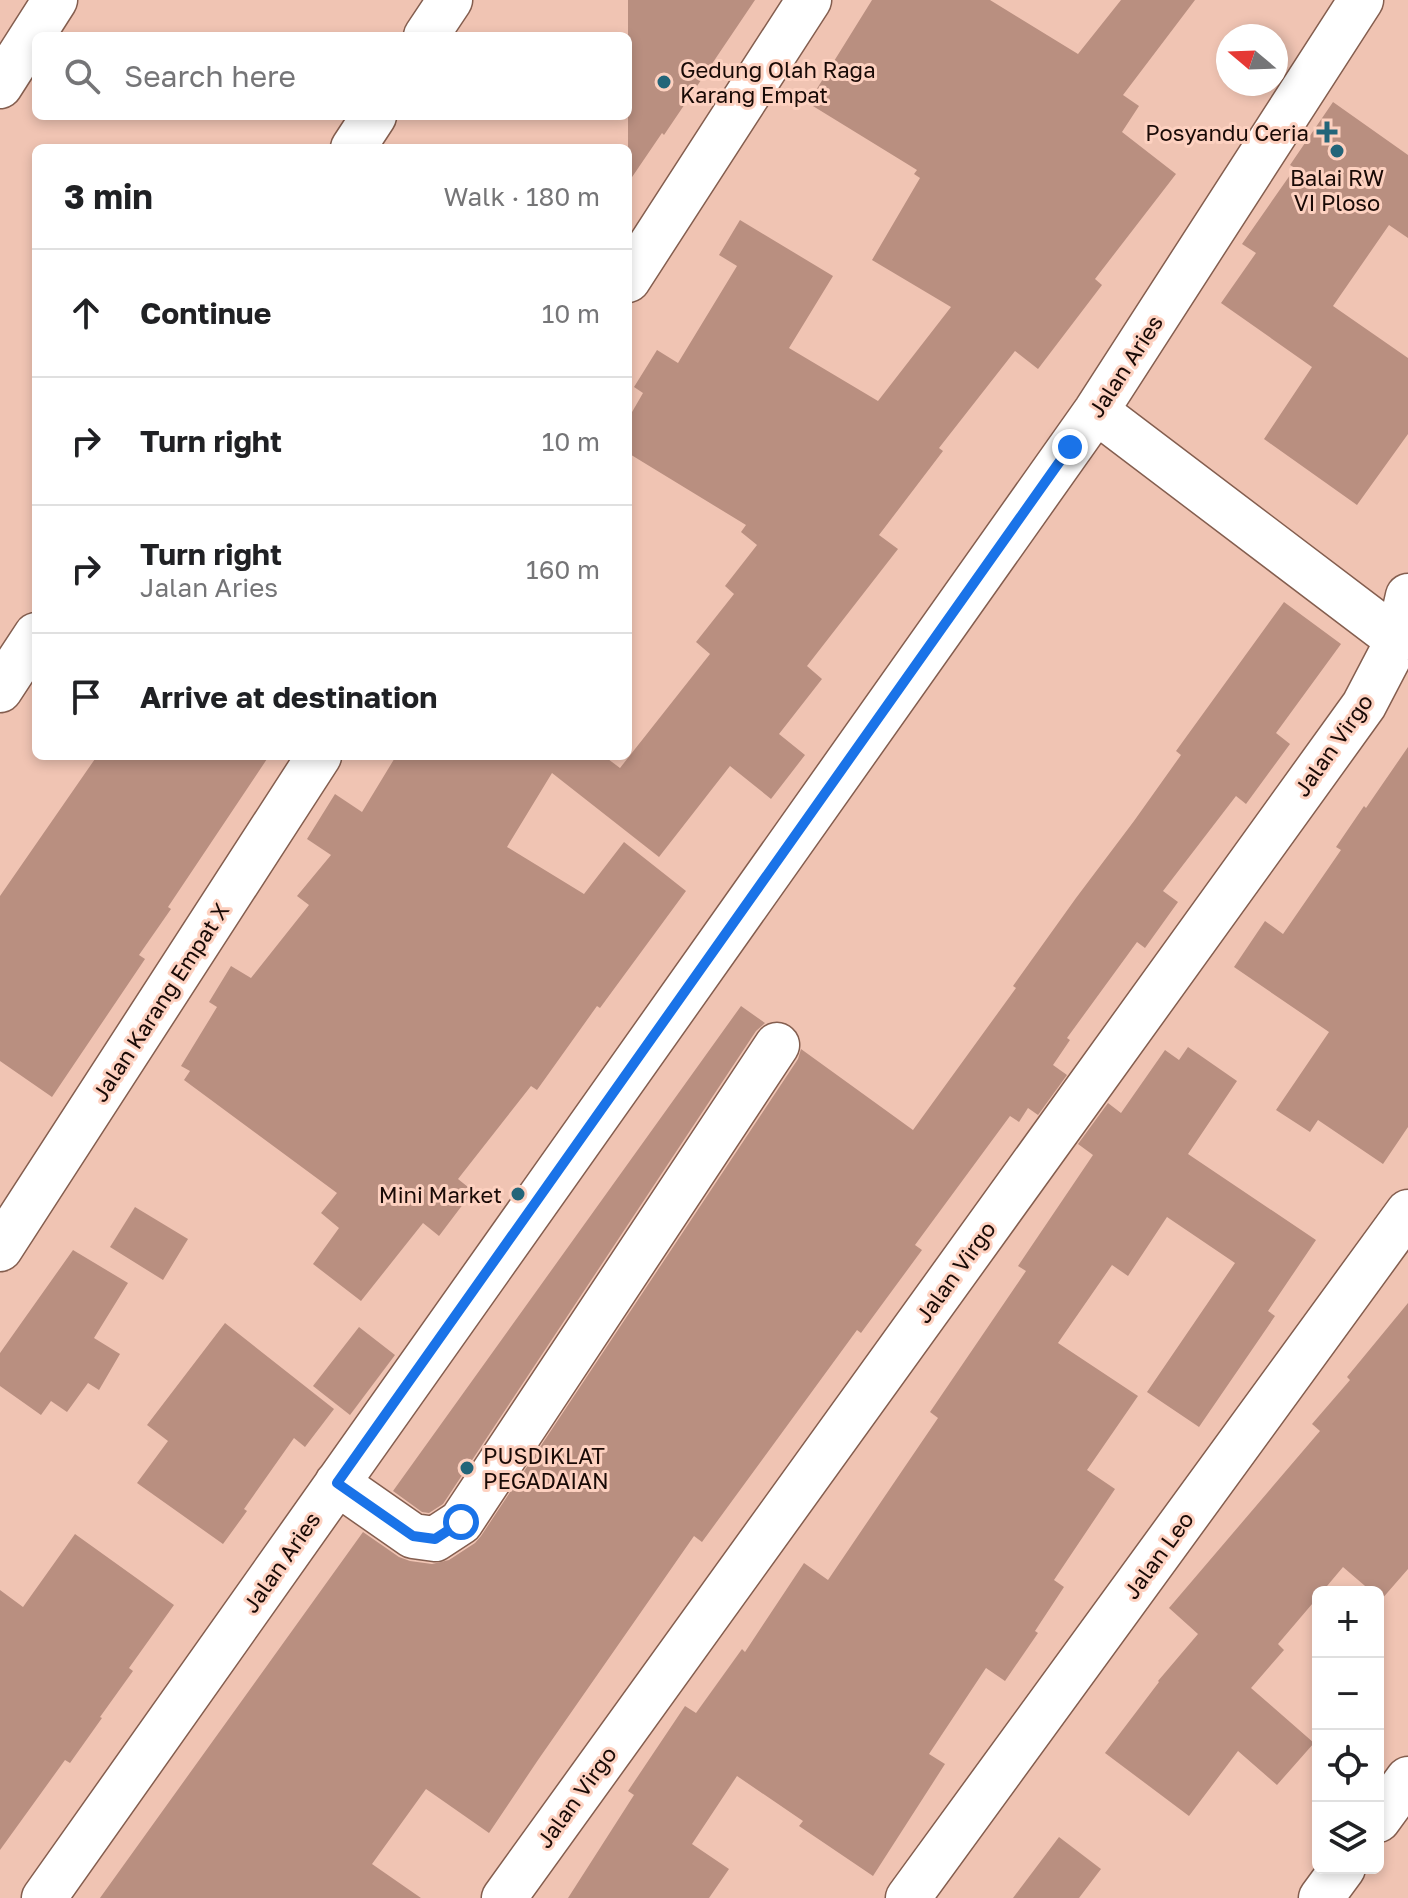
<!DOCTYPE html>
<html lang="en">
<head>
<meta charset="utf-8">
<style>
  :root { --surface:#fff; --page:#f2f2f2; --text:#202124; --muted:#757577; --line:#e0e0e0 }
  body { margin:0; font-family:"Golos Text",sans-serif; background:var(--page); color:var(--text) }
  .controls { position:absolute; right:24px; bottom:24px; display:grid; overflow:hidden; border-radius:12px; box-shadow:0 4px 12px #0003 }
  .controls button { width:72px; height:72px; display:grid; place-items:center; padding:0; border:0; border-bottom:2px solid var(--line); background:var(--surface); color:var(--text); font:40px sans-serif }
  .compass { position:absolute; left:1216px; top:24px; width:72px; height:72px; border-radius:50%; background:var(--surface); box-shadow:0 4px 12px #0003; rotate:289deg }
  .stop { position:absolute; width:24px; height:24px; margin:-18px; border:6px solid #1a73e8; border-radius:50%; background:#fff }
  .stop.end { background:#1a73e8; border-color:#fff; box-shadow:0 2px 8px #0008 }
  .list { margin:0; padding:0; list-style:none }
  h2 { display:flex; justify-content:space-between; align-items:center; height:104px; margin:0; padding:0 32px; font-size:34px }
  h2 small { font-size:26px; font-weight:400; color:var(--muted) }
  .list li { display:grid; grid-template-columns:52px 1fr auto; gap:24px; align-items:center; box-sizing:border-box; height:128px; padding:0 32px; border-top:2px solid var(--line) }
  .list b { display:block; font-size:30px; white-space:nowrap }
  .list p { margin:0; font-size:26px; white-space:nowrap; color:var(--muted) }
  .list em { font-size:26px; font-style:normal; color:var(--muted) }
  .icon { flex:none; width:44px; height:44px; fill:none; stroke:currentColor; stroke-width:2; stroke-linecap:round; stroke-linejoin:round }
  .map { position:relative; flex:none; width:1408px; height:1898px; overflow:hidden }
  .search { position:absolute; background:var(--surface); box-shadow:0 4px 12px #0003; left:32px; top:32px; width:600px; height:88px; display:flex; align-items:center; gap:20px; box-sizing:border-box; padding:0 28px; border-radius:12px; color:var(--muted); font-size:30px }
  .panel { position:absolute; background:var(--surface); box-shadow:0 4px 12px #0003; left:32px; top:144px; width:600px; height:616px; border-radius:12px }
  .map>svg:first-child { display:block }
  .building { fill:#b98f80 }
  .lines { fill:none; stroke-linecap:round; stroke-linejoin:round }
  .minor-casing { stroke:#845e4f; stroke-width:47 }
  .minor { stroke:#fff; stroke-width:44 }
  .route { stroke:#1a73e8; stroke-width:10 }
  .poi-dot { fill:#236579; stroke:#fdd1c0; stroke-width:3 }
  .labels { text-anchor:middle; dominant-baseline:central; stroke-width:6; stroke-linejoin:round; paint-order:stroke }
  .poi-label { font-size:22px; fill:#190a06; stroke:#fdd1c0; text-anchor:start }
  .street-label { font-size:22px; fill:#190a06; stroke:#fdd1c0 }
</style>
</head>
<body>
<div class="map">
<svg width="1408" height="1898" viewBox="0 0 1408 1898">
  <rect width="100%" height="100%" fill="#f0c4b3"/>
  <path class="building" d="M 628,0 L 755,0 L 664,135 L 662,133 L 628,183 Z
    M 872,0 L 990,0 L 1078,54 L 1121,0 L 1195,0 L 1123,95 L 1139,106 L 1122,132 L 1176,174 L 1095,279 L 1102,285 L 1038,369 L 1015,351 L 939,448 L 943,451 L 879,535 L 898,549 L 807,666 L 822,679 L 779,734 L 805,755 L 771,799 L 730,766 L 659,857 L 552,773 L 507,847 L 584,894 L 624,842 L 686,891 L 600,1008 L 597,1006 L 537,1090 L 531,1086 L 458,1179 L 473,1191 L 439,1236 L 423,1223 L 361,1301 L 313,1264 L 339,1228 L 321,1213 L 337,1193 L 184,1080 L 190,1071 L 181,1066 L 217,1007 L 209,1002 L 231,966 L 251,978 L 309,905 L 297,896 L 331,855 L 307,839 L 335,794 L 362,812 L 396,756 L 604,756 L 620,768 L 710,654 L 696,642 L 734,594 L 725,586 L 757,545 L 741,532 L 746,525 L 628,453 L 628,419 L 643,393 L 634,387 L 657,350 L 678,363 L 737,266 L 719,255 L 740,220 L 833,276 L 789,348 L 878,401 L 951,307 L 872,260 L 920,178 L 914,174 L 917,170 L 808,103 Z
    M 1333,102 L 1408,155 L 1408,238 L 1389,225 L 1333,306 L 1408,358 L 1408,434 L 1357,505 L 1264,439 L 1312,367 L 1221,303 L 1256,253 L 1242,244 L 1295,168 L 1290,165 Z
    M 1284,602 L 1341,644 L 1276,733 L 1290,744 L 1246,804 L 1236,796 L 1163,891 L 1178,902 L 1145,948 L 1137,942 L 1067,1038 L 1070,1040 L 1053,1065 L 1067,1075 L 1038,1115 L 1028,1108 L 1019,1122 L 1010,1116 L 915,1245 L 922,1250 L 861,1333 L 857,1330 L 702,1542 L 694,1536 L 538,1760 L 489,1833 L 426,1789 L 372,1864 L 421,1898 L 100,1898 L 363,1532 L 399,1557 L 410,1561 L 432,1564 L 449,1560 L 475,1543 L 481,1536 L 798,1059 L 801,1049 L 913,1130 L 1016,988 L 1013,986 L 1076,898 L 1134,821 L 1181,755 L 1176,751 Z
    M 1408,747 L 1408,1127 L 1383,1164 L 1318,1120 L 1310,1132 L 1276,1110 L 1329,1032 L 1234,967 L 1265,921 L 1283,934 L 1341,850 L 1336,847 L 1364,806 L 1366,808 Z
    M 97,756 L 269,756 L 168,907 L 171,909 L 139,955 L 145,959 L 52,1097 L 0,1061 L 0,896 Z
    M 741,1006 L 765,1023 L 756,1031 L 443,1504 L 429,1513 L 422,1512 L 393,1491 Z
    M 1188,1047 L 1237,1081 L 1188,1154 L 1316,1240 L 1268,1311 L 1275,1316 L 1199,1427 L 1147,1392 L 1235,1263 L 1167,1217 L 1128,1276 L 1112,1265 L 1058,1343 L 1138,1396 L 1087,1470 L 1115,1489 L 1054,1580 L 1064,1587 L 1035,1631 L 1038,1633 L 1005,1681 L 986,1668 L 929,1754 L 945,1764 L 873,1876 L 799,1826 L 803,1821 L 737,1776 L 692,1844 L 729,1869 L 709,1898 L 568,1898 L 634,1795 L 628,1791 L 685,1706 L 696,1713 L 742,1649 L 745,1652 L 804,1563 L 828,1580 L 906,1465 L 938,1418 L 930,1412 L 1026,1271 L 1018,1266 L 1093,1155 L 1078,1144 L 1108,1103 L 1121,1113 L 1165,1050 L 1179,1060 Z
    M 135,1207 L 188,1239 L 163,1280 L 110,1247 Z
    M 73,1250 L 128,1283 L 94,1338 L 120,1354 L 99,1390 L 88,1383 L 67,1412 L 51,1401 L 41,1415 L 0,1386 L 0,1353 Z
    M 1408,1303 L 1408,1569 L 1381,1600 L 1378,1597 L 1378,1592 L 1372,1592 L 1343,1567 L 1322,1592 L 1318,1592 L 1318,1597 L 1278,1644 L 1284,1650 L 1251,1688 L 1314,1743 L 1277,1785 L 1238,1751 L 1189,1816 L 1105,1753 L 1159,1682 L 1158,1681 L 1198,1634 L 1169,1608 L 1320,1431 L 1312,1424 L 1350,1380 L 1347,1377 Z
    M 225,1323 L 334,1409 L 305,1447 L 294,1438 L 244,1509 L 247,1511 L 223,1544 L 137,1483 L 168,1441 L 147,1425 Z
    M 359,1327 L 395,1355 L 350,1415 L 313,1386 Z
    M 75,1534 L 174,1605 L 129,1668 L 133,1671 L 100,1717 L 102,1718 L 70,1763 L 65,1760 L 0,1850 L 0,1590 L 23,1607 Z
    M 1059,1837 L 1101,1869 L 1079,1898 L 1013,1898 Z"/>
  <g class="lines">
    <defs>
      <path id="minor" d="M 426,36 L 450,0
        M 0,86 L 55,0
        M 353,148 L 374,116
        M 628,280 L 809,0
        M 1096,411 L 1398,640
        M 0,690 L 36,635
        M 0,1249 L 319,756
        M 337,1483 L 413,1536 L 435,1539 L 461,1522 L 777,1045
        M 1378,1820 L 1408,1779
        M 44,1898 L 1096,411 L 1361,0
        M 504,1898 L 1364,705 L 1398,640 L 1408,596
        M 908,1898 L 1408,1212
        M 1321,1898 L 1343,1868"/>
    </defs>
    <use href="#minor" class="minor-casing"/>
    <use href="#minor" class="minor"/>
  </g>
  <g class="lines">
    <path class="route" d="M 461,1522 L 435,1539 L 413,1536 L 337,1483 L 1070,447"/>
  </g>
  <g class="poi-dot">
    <circle cx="664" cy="82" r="8"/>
    <path d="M1323 120h8v8h8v8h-8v8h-8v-8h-8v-8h8z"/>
    <circle cx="1337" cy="151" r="8"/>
    <circle cx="518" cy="1194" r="8"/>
    <circle cx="467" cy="1468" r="8"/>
  </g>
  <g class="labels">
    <g class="poi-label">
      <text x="680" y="69">Gedung Olah Raga<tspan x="680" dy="25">Karang Empat</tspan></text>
      <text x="1309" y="132" text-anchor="end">Posyandu Ceria</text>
      <text x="1337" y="177" text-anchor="middle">Balai RW<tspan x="1337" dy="25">VI Ploso</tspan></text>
      <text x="502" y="1194" text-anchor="end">Mini Market</text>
      <text x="483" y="1455">PUSDIKLAT<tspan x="483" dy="25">PEGADAIAN</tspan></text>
    </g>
    <g class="street-label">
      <text transform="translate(1125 366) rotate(-57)">Jalan Aries</text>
      <text transform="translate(1333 745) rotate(-55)">Jalan Virgo</text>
      <text transform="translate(160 1002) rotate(-57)">Jalan Karang Empat X</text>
      <text transform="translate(955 1272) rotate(-54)">Jalan Virgo</text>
      <text transform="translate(1158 1555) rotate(-54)">Jalan Leo</text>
      <text transform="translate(281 1562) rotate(-55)">Jalan Aries</text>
      <text transform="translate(576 1797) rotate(-54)">Jalan Virgo</text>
    </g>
  </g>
</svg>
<div class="controls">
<button>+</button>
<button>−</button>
<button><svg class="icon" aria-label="locate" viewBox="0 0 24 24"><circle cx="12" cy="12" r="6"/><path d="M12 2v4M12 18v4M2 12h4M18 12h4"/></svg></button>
<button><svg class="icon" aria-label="layers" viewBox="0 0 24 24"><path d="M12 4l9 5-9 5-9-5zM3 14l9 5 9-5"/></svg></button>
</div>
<svg class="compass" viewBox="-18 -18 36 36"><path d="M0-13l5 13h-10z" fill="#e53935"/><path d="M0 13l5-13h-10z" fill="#757577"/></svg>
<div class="stop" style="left:461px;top:1522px"></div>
<div class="stop end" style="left:1070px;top:447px"></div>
<div class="search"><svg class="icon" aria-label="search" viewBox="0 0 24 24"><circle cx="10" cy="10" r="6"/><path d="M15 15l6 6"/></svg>Search here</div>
<section class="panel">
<h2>3 min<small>Walk · 180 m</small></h2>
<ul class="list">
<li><svg class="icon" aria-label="ahead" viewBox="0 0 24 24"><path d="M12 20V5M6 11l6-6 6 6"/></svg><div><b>Continue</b></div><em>10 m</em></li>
<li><svg class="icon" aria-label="right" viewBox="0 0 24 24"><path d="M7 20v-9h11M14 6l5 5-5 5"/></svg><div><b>Turn right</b></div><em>10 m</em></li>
<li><svg class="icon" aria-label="right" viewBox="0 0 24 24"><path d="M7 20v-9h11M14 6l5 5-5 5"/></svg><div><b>Turn right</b><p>Jalan Aries</p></div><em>160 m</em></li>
<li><svg class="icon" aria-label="arrive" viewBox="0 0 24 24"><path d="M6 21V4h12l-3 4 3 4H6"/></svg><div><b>Arrive at destination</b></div></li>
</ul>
</section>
</div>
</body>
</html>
